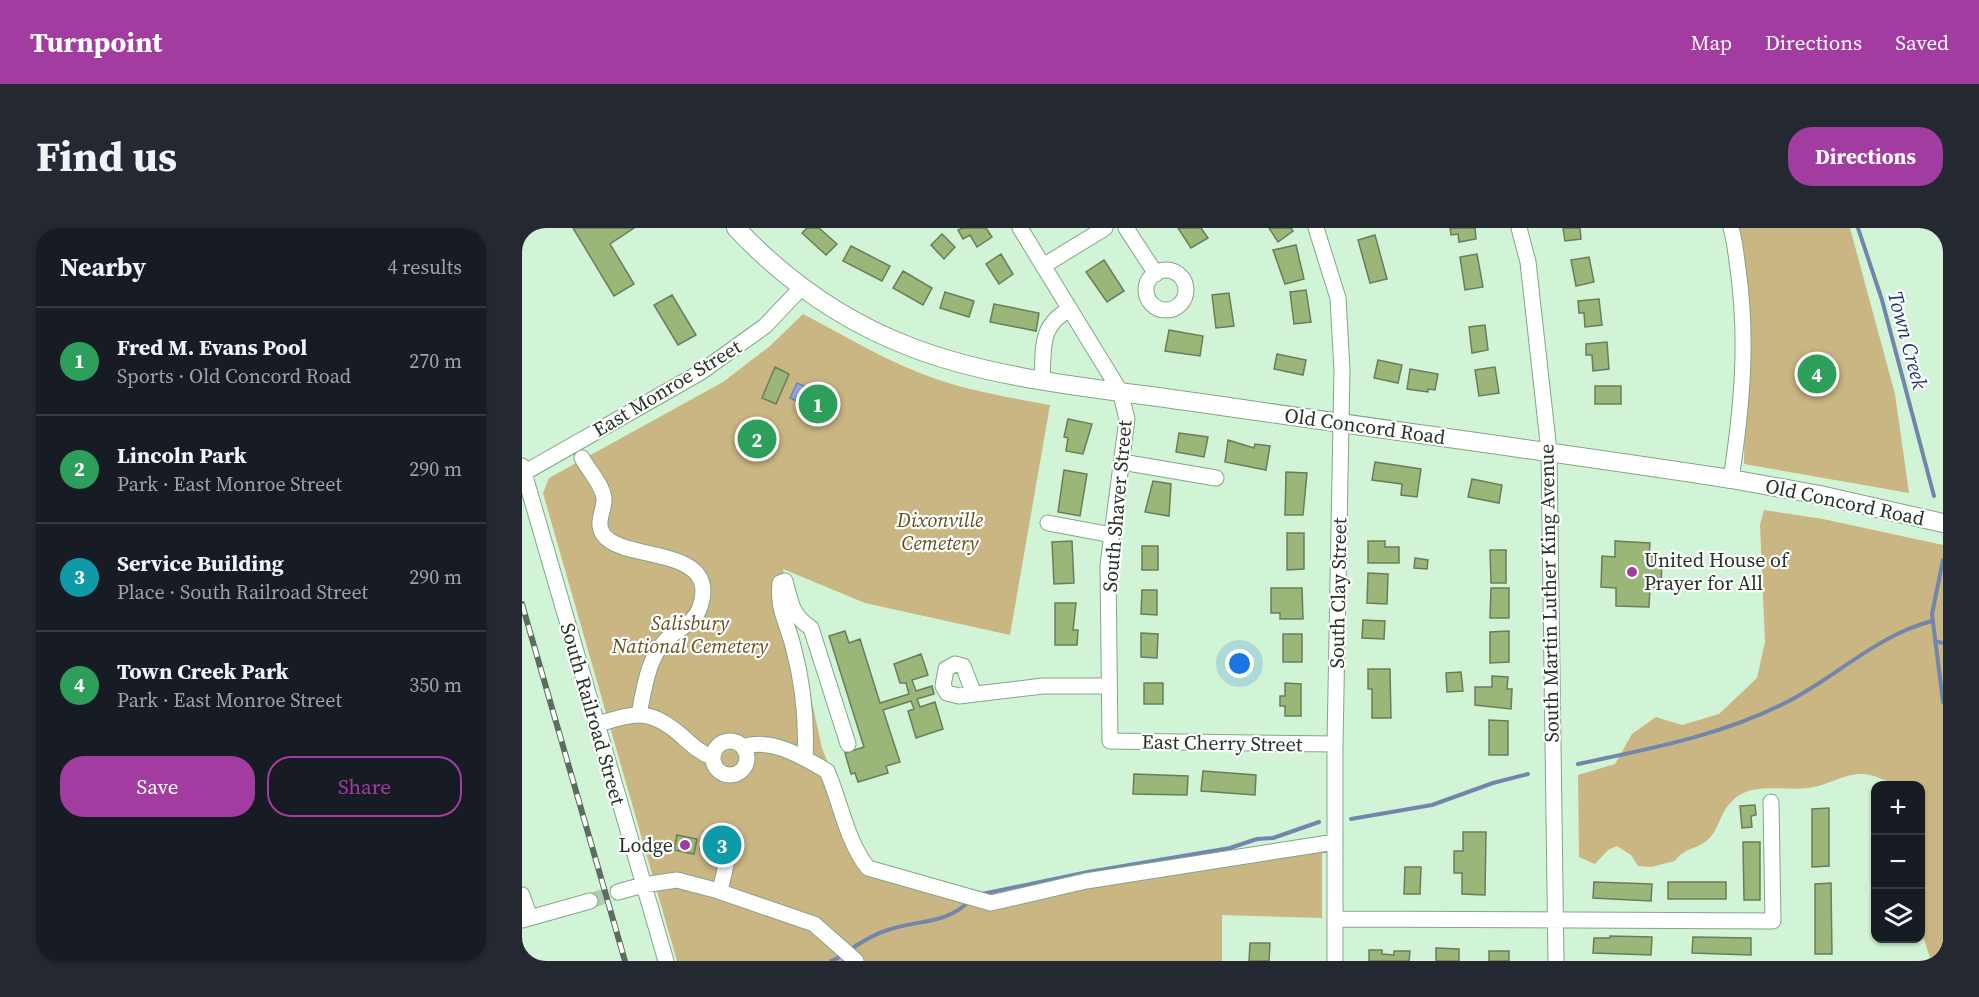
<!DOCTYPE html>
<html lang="en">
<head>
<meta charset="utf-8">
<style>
  :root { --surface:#171b24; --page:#242831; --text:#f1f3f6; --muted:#9ea1a6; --line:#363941; --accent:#a23ca0 }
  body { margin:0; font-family:"Source Serif 4",serif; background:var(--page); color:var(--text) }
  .controls { position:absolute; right:18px; bottom:18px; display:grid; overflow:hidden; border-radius:12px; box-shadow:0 2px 4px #0004 }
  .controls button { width:54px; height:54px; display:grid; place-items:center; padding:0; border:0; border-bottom:2px solid var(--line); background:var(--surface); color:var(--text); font:30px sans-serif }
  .you { position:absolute; left:718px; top:436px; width:21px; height:21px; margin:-15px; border:4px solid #fff; border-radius:50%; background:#1a73e8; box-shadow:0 0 0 9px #1a73e833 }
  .badge { display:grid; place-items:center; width:39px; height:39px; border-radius:50%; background:var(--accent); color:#fff; font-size:20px; font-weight:700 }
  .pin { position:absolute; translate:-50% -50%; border:3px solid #fff; box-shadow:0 2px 6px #0006 }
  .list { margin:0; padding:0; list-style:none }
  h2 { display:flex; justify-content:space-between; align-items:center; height:78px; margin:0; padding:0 24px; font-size:26px }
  h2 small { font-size:20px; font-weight:400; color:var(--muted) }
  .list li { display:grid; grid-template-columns:39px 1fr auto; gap:18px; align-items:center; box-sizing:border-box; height:108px; padding:0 24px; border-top:2px solid var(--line) }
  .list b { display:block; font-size:22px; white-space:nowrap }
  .list p { margin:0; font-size:20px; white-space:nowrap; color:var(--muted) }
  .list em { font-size:20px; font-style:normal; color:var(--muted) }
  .actions { display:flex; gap:12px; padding:18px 24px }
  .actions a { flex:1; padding:14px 0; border:2px solid var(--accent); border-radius:24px; text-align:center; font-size:21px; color:var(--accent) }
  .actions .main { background:var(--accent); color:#fff }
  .icon { flex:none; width:33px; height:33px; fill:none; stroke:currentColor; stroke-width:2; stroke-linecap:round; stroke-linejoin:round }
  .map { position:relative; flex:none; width:1421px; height:733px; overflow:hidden; border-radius:24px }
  header { display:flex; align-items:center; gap:36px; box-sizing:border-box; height:84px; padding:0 30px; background:var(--accent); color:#fff }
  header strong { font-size:28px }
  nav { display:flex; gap:33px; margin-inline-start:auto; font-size:21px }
  .intro { display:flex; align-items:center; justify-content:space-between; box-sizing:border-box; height:144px; padding:0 36px }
  h1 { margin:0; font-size:42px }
  .button { padding:15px 27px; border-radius:24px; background:var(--accent); color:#fff; font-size:21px; font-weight:700 }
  main { display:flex; gap:36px; padding:0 36px }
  aside { flex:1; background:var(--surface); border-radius:24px; box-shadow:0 2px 4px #0004 }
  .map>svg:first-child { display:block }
  .green { fill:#cab683 }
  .water { fill:#93a9e4; stroke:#7286ab; stroke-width:1.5 }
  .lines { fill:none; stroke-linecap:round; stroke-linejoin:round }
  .stream { stroke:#7286ab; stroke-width:4 }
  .building { fill:#9ab679; stroke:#6c7c5a; stroke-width:1.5 }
  .minor-tunnel { stroke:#b0cdb3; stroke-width:15; stroke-dasharray:15 8; stroke-linecap:butt }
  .minor-casing { stroke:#85a489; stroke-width:17 }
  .major-casing { stroke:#85a489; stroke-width:20 }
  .minor { stroke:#fff; stroke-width:15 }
  .major { stroke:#fff; stroke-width:18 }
  .rail-casing { stroke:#5b6e5d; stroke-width:6 }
  .rail { stroke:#fff; stroke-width:4; stroke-dasharray:11; stroke-linecap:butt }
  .poi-dot { fill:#a23ca0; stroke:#fff; stroke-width:2 }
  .labels { text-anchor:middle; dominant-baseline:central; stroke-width:4.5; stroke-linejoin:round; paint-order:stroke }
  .street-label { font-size:20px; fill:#263327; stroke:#fff }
  .park-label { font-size:20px; font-style:italic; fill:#63501e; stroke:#fff }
  .poi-label { font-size:20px; fill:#263327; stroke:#fff; text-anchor:start }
  .water-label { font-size:21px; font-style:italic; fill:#203176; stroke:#fff }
</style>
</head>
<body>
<header>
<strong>Turnpoint</strong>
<nav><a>Map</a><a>Directions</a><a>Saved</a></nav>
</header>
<div class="intro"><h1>Find us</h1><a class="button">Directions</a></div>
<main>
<aside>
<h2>Nearby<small>4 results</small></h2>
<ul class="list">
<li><span class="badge" style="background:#2e9e5b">1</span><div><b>Fred M. Evans Pool</b><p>Sports · Old Concord Road</p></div><em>270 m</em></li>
<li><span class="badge" style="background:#2e9e5b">2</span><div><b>Lincoln Park</b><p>Park · East Monroe Street</p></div><em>290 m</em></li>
<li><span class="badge" style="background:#0f9aa8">3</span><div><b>Service Building</b><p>Place · South Railroad Street</p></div><em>290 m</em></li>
<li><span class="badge" style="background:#2e9e5b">4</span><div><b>Town Creek Park</b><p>Park · East Monroe Street</p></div><em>350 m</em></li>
</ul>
<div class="actions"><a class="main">Save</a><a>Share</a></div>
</aside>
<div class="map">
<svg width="1421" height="733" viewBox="0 0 1421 733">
  <rect width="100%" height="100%" fill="#d2f4d6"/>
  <path class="green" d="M 1209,0 L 1328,0 L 1373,166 L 1387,265 L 1222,236 L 1223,126 Z
    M 281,86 C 325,109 369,136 417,152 C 453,164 491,170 528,177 L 488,407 L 343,375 L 261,341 L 300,520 L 344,632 L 471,670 L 800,610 L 800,690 L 700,687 L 700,733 L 155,733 L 21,265 L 27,250 L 201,154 L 248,118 Z
    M 1242,282 L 1301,291 L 1421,317 L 1421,733 L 1409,733 L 1399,702 L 1398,558 C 1392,558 1381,559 1375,557 C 1364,553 1353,547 1341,546 C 1323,545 1308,556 1292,559 C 1265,565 1229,551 1208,575 C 1197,587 1197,604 1183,614 C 1172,622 1162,620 1153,633 L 1129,639 L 1116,638 L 1109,627 L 1095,618 L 1086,622 L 1073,636 L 1057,629 L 1056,547 L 1093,536 L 1110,506 L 1134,489 L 1160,497 L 1197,486 L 1235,450 L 1243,414 L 1238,297 Z"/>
  <path class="water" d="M 275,155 L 312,171 L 301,198 L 289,193 L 294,181 L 268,170 Z"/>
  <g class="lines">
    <path class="stream" d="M 1336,0 L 1360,72 L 1412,268
      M 1421,332 L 1410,386 L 1421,474
      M 1413,413 L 1421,415
      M 1056,536 C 1126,521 1198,508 1263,475 C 1313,450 1355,407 1410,393
      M 829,591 L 910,577 L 971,555 L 1006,546
      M 460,666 L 566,644 L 708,620 L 735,611 L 751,610 L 797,594
      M 329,721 C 341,713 352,706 366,702 C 394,692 427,696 448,672
      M 309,733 L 320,728"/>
  </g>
  <path class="building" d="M 51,0 L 112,0 L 88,16 L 112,56 L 92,68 Z
    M 285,0 L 297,0 L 315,16 L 304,27 L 280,5 Z
    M 440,0 L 464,0 L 470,9 L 455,19 L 448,7 L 441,11 L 436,2 Z
    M 656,0 L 679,0 L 686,10 L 669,20 Z
    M 747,0 L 769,0 L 771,3 L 756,14 Z
    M 928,0 L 953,0 L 954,11 L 937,14 L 936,6 L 929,7 Z
    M 1041,0 L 1058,0 L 1059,11 L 1043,13 Z
    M 420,6 L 433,19 L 422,31 L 409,17 Z
    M 853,7 L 865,51 L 848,55 L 836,12 Z
    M 774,17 L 782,51 L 763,56 L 751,22 Z
    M 329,18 L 368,38 L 360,53 L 321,33 Z
    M 479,26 L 491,46 L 477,56 L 464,36 Z
    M 955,26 L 961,59 L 943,62 L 938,29 Z
    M 1067,29 L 1072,54 L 1054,58 L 1049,32 Z
    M 582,32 L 602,63 L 585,74 L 564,44 Z
    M 381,43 L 410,60 L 401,77 L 371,60 Z
    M 784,62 L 789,94 L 772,96 L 768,64 Z
    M 423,64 L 452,73 L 447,89 L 418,80 Z
    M 707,65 L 712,98 L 694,100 L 690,67 Z
    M 150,67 L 174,107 L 156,117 L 132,77 Z
    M 1077,71 L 1080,97 L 1063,99 L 1062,85 L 1057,85 L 1056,73 Z
    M 472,76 L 517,85 L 514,103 L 468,94 Z
    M 963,97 L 966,122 L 950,125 L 947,99 Z
    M 647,102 L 681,108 L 678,128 L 643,123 Z
    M 1085,114 L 1087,141 L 1071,143 L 1070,127 L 1064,127 L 1064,116 Z
    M 755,126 L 784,132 L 781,147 L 752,141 Z
    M 856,132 L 880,137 L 876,155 L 852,150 Z
    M 253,139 L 267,146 L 254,176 L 240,170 Z
    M 973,139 L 977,165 L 957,168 L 953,142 Z
    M 888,141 L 916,146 L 913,162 L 906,161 L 906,164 L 885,161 Z
    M 1073,158 L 1099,158 L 1099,176 L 1073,176 Z
    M 546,191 L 570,196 L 561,226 L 544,223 L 546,210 L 542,209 Z
    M 657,205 L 686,209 L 682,229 L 654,224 Z
    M 706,212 L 732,220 L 733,216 L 748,218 L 744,242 L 703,234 Z
    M 853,234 L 899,241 L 895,269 L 879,267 L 880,256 L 850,252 Z
    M 542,242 L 565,246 L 558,288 L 536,284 Z
    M 764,244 L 785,245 L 781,287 L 763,287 Z
    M 950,251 L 980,257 L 977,275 L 946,269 Z
    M 631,253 L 649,256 L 647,288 L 623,284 Z
    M 765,305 L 782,305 L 782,341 L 765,342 Z
    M 550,313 L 552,355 L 532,356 L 530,314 Z
    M 846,313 L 863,313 L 863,319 L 877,319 L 877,335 L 846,335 Z
    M 1093,313 L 1128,315 L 1127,328 L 1140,328 L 1139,360 L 1128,359 L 1127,379 L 1094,378 L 1094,360 L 1079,359 L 1080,328 L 1093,329 Z
    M 620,318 L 636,318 L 636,342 L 620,342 Z
    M 968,322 L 984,322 L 984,355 L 969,355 Z
    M 893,330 L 906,332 L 905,341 L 892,340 Z
    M 846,345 L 866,346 L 865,376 L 845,375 Z
    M 749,360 L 780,360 L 781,391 L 758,391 L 758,385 L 749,385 Z
    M 969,360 L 987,360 L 987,390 L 968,390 Z
    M 620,362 L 635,362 L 635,387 L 619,386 Z
    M 533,375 L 554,375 L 551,402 L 556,402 L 555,417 L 533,417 Z
    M 841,392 L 863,393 L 862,411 L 840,410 Z
    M 323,403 L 327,415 L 338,411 L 358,475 L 387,466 L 384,455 L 378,455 L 372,436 L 399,426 L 406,447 L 390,452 L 394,463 L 410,458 L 412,466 L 395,471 L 398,479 L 413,474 L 421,501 L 394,510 L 386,483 L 392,481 L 389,473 L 361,482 L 378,534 L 364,538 L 366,545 L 336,554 L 333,545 L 329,546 L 323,525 L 342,519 L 307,408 Z
    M 987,403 L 987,434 L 968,435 L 968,404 Z
    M 619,405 L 636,406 L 635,430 L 619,429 Z
    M 761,406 L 780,406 L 780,434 L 761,434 Z
    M 846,441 L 868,441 L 869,490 L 850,490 L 850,461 L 846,461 Z
    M 939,444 L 941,463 L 925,464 L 924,445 Z
    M 970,448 L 986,449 L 985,461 L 990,461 L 989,481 L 953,477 L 953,459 L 970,459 Z
    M 622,455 L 641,455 L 641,476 L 622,476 Z
    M 763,455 L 779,456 L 779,488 L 763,488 L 763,478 L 758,478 L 758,468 L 763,468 Z
    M 967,492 L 986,493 L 986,527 L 967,527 Z
    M 681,543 L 734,547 L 733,567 L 679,563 Z
    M 612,546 L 666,548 L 665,567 L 611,566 Z
    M 1233,577 L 1234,587 L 1229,588 L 1230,599 L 1220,600 L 1218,578 Z
    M 1307,580 L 1307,638 L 1290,639 L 1290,581 Z
    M 182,604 L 221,614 L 217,628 L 178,621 Z
    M 941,604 L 964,604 L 963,667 L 940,666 L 940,645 L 932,645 L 932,623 L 941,623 Z
    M 155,607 L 175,611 L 172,626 L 152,622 Z
    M 1221,614 L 1238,614 L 1238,672 L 1222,672 Z
    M 883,639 L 899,639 L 898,666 L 882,666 Z
    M 1072,654 L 1130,656 L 1129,673 L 1071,670 Z
    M 1146,654 L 1204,654 L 1204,671 L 1146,671 Z
    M 1309,655 L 1310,726 L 1293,726 L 1293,656 Z
    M 1088,708 L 1130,709 L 1129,727 L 1071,725 L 1072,710 L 1088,710 Z
    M 1171,709 L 1229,710 L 1229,727 L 1170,725 Z
    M 728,715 L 748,715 L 747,733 L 727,733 Z
    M 914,720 L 937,721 L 937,733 L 914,733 Z
    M 847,722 L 860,722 L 860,726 L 872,727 L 872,723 L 888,723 L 887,733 L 847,733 Z
    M 967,723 L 987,723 L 987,733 L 967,733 Z"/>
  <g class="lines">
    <path class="minor-tunnel" d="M 68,673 L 96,664"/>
    <defs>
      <path id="minor" d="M 498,0 L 598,163 L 605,191 L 586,337 L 588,513 L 813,516
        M 604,0 L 634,46
        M 794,0 L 816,70 L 820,142 L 813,516 L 813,733
        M 997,0 L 1006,34 L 1027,223 L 1034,733
        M 521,38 L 583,0
        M624 62a20 20 0 1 1 40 0a20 20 0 1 1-40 0Z
        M 520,151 C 522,119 517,98 548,81
        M 60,230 C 67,243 80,256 82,270 C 83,282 73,294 81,306 C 100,335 199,316 178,379 C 173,396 154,401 143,413 C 125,432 122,463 117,486
        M 600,234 L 694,250
        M 0,238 L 144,733
        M 0,246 L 179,144 L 243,98 L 279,60
        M 1209,251 C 1220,180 1226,112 1216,41 C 1214,27 1213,13 1209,0
        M 526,295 L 590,307
        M 452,466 L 441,438 L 433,436 L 424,441 L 421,458 L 425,465 L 437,468 L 521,458 L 587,458
        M 73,497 C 113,485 127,479 160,508 C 170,517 178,525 190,529
        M191 530a17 17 0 1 1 34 0a17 17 0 1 1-34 0Z
        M 221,519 C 249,509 281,529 305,543 C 319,575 324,612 346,640 L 469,675 L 564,653 L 813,614
        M 283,530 C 285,492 281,455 271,418 C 265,394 255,381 258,355 L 263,353 C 269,374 269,387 289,400 L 326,516
        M 198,663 L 204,637
        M 96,664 L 121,657 L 155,652 L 193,662 L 292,696 L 334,733
        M 0,667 L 8,690
        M 813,691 L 1251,693 L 1249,574
        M 0,692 L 68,673"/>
      <path id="major" d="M 214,0 C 263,52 319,92 386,118 C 474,153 585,161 679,175 C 856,201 1033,224 1209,251 L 1298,267 L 1421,295"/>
    </defs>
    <use href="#minor" class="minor-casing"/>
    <use href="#major" class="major-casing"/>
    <use href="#minor" class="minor"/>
    <use href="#major" class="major"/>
    <defs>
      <path id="rail" d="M 0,376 L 103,733"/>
    </defs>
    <use href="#rail" class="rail-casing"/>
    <use href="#rail" class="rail"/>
  </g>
  <g class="poi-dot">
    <circle cx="1110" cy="344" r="6"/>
    <circle cx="163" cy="617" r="6"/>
  </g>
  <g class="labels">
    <g class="street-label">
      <text transform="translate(145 160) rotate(-31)">East Monroe Street</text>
      <text transform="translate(843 198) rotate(8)">Old Concord Road</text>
      <text transform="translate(1323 274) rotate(12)">Old Concord Road</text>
      <text transform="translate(595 278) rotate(-85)">South Shaver Street</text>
      <text transform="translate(816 365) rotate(-89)">South Clay Street</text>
      <text transform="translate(1027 365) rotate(-91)">South Martin Luther King Avenue</text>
      <text transform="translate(71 486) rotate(74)">South Railroad Street</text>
      <text transform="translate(700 515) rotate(1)">East Cherry Street</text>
    </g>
    <g class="park-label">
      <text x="418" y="292">Dixonville<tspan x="418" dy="23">Cemetery</tspan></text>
      <text x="168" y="395">Salisbury<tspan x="168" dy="23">National Cemetery</tspan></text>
    </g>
    <g class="poi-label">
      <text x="1122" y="332">United House of<tspan x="1122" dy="23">Prayer for All</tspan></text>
      <text x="151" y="617" text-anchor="end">Lodge</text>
    </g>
    <g class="water-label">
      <text transform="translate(1386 112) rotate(75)">Town Creek</text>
    </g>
  </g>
</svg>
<div class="controls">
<button>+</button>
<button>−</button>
<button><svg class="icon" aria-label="layers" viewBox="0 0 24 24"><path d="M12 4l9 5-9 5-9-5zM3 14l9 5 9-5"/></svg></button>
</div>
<div class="you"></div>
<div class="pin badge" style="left:296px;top:176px;background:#2e9e5b">1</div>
<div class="pin badge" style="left:235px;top:211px;background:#2e9e5b">2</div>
<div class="pin badge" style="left:200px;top:617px;background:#0f9aa8">3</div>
<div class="pin badge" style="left:1295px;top:146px;background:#2e9e5b">4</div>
</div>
</main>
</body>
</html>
